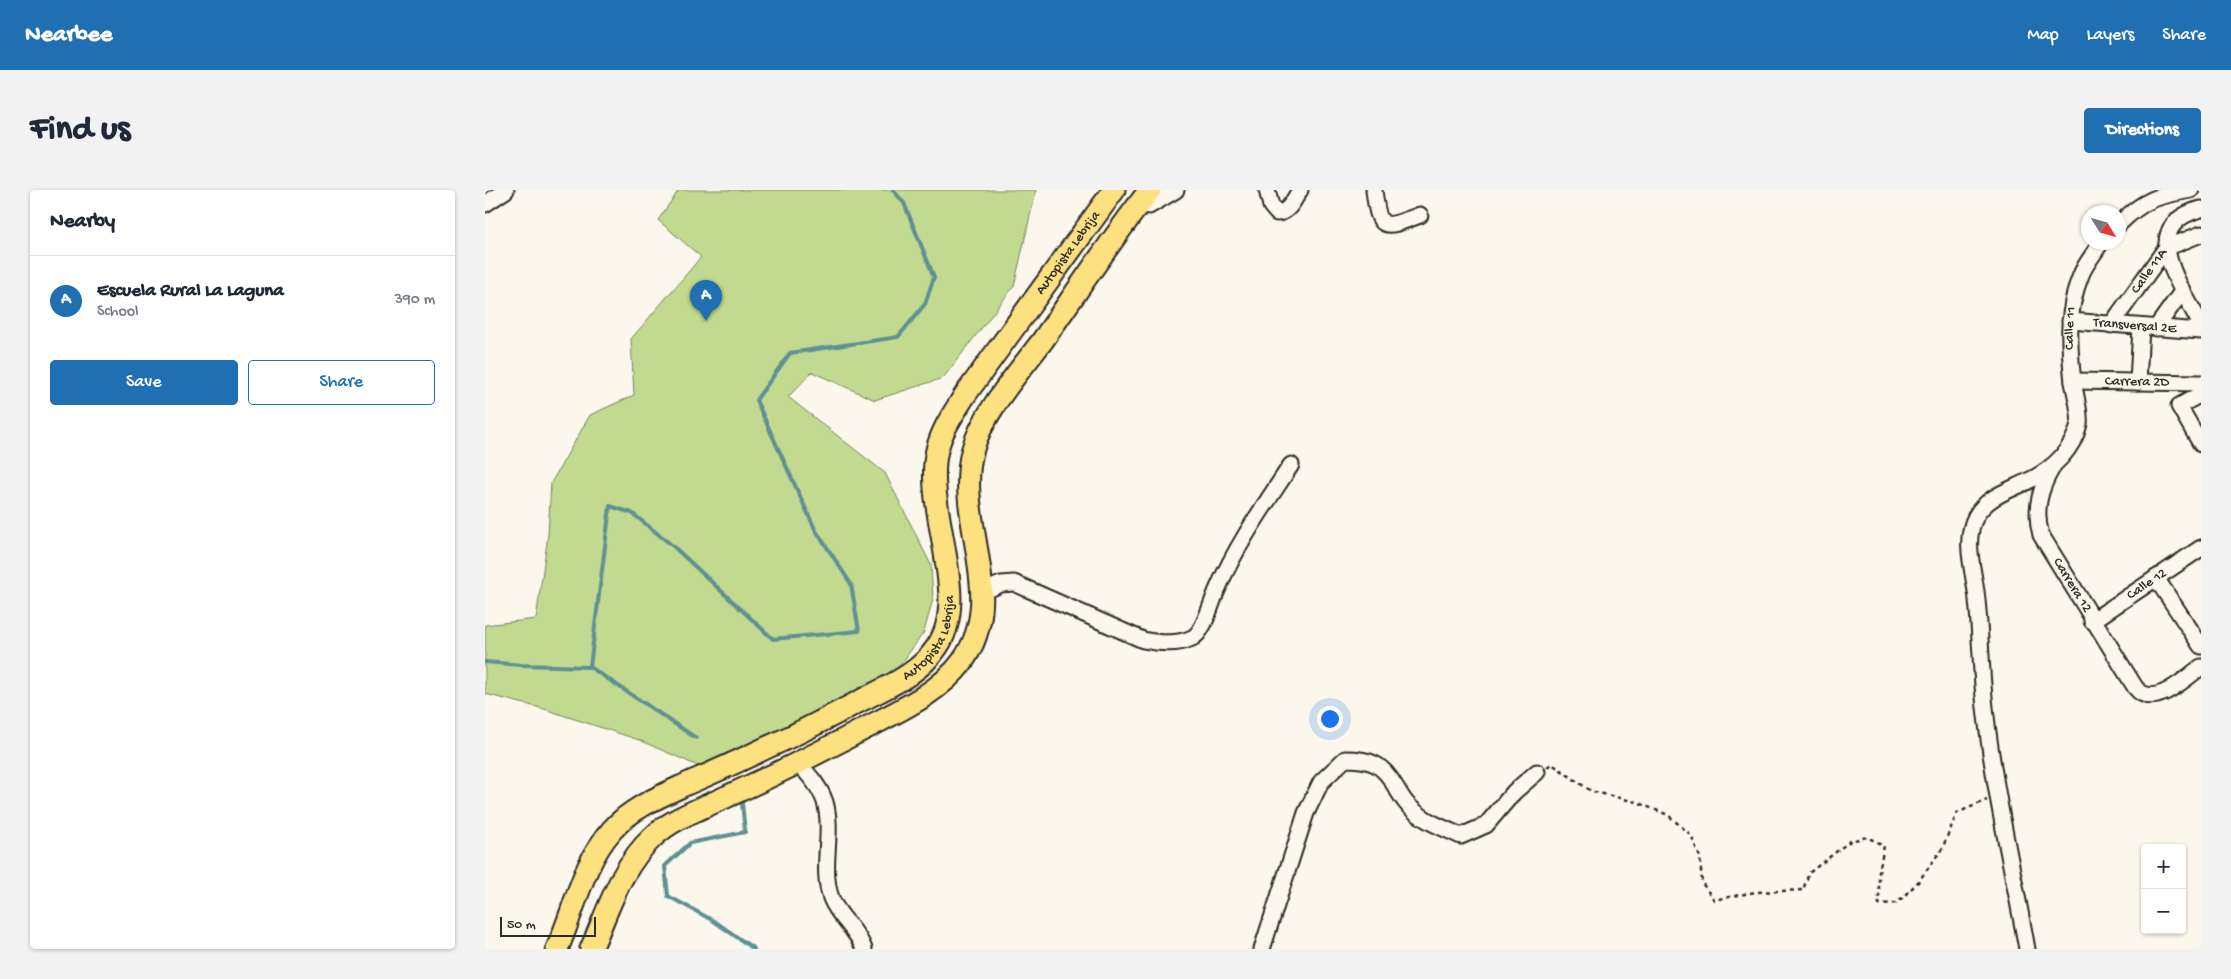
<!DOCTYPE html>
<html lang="en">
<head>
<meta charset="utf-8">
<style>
  :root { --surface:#fff; --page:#f2f2f3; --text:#1f2937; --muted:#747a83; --line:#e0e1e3; --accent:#1f6fb2 }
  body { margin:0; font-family:"Gochi Hand",sans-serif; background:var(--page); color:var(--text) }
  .controls { position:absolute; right:15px; bottom:15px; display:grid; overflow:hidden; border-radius:5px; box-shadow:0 1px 4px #0004 }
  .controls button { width:45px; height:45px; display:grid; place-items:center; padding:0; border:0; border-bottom:1px solid var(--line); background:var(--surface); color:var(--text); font:25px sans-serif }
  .compass { position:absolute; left:1596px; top:15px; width:45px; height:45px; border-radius:50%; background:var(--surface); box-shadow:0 1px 4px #0004; rotate:127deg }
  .scale { position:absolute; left:15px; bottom:12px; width:96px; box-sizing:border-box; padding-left:5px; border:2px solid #2b2b2b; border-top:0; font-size:14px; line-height:18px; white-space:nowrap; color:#2b2b2b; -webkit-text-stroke:4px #fbf7ec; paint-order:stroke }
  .you { position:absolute; left:844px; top:528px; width:18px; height:18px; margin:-12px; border:4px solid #fff; border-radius:50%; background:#1a73e8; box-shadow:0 0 0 8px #1a73e833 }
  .badge { display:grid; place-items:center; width:32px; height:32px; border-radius:50%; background:var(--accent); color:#fff; font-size:16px; font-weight:700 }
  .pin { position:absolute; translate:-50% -41px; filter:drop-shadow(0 1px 2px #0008) }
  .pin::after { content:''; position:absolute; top:26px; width:18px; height:15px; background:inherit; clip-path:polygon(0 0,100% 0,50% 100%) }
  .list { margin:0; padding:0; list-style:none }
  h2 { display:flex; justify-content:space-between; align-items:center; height:65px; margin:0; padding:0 20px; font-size:21px }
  h2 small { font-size:16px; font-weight:400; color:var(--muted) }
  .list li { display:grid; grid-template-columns:32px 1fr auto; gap:15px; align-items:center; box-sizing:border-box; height:90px; padding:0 20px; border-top:1px solid var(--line) }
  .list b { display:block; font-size:19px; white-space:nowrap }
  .list p { margin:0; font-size:16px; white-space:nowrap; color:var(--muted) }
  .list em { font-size:16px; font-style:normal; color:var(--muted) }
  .actions { display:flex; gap:10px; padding:15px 20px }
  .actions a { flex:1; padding:11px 0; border:1px solid var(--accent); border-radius:5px; text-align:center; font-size:18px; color:var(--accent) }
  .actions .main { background:var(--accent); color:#fff }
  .map { position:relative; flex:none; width:1716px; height:759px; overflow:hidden; border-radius:5px }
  header { display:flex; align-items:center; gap:30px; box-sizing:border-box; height:70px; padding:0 25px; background:var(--accent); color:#fff }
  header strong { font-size:24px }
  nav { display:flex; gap:28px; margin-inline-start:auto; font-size:18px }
  .intro { display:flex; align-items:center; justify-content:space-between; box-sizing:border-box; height:120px; padding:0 30px }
  h1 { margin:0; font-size:35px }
  .button { padding:12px 22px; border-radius:5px; background:var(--accent); color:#fff; font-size:18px; font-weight:700 }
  main { display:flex; gap:30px; padding:0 30px }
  aside { flex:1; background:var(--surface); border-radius:5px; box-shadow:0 1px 4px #0004 }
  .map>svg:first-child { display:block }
  .green { fill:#c2da90; stroke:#76825e }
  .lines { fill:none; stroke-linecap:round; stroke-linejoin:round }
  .stream { stroke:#5f9093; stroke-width:4 }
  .minor-casing { stroke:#2b2b2b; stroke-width:19 }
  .highway-casing { stroke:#2b2b2b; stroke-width:25 }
  .path { stroke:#2b2b2b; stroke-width:2.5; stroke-dasharray:4 4; stroke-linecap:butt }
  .minor { stroke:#fbf7ec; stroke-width:15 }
  .highway { stroke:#fde080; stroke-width:21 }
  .labels { text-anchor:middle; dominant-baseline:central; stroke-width:5; stroke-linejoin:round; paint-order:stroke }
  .street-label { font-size:14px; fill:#2b2b2b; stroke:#fbf7ec }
</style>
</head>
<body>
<header>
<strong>Nearbee</strong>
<nav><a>Map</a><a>Layers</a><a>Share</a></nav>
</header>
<div class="intro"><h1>Find us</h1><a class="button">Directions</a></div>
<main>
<aside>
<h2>Nearby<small></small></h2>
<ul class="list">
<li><span class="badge">A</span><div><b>Escuela Rural La Laguna</b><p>School</p></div><em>390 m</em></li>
</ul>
<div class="actions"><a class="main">Save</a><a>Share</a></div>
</aside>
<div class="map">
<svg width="1716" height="759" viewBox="0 0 1716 759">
  <rect width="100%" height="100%" fill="#fbf7ec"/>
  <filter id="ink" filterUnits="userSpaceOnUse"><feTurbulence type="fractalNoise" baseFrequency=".02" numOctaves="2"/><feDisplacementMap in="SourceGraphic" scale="10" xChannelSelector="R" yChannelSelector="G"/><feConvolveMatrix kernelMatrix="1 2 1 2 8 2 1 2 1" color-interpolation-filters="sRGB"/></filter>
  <g filter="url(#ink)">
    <path class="green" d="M 194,0 L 551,0 L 529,96 L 458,188 L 390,210 L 327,182 L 303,207 L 400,283 L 446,375 L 448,409 L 439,442 L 416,474 L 387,497 L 213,576 L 154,550 L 56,518 L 0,504 L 0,435 L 51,429 L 63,345 L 66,293 L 105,225 L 149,205 L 146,149 L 216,67 L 173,30 Z"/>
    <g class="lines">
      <path class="stream" d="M 0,472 L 37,475 L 105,477 L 211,548
        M 105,477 L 125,316 L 147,323 L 189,357 L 288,449 L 374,441 L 366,394 L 330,339 L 271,210 L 305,163 L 413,147 L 440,114 L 449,87 L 419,13 L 408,0
        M 257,613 L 260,642 L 205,653 L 180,676 L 183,706 L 229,731 L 269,759"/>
      <defs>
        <g id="minor">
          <path d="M 782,0 L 786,16 L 792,23 C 804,23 809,9 815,0"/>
          <path d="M 889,0 C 894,42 898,39 935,25"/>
          <path d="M 656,12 L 664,16 L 691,0"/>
          <path d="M 0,14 L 21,0"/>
          <path d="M 1716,19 C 1650,36 1697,97 1716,135"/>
          <path d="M 1634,34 C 1659,9 1672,6 1706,0"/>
          <path id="s1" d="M 1585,131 L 1716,141"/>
          <path id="s2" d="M 1626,135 L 1681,58 L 1716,44"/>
          <path d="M 1671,138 L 1698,100"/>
          <path id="s3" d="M 1588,191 L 1716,193"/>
          <path d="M 1653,192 L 1656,137"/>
          <path d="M 1716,204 L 1694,216 L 1716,254"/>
          <path id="s4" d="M 1567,278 C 1554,300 1549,321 1556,345 L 1650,497 C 1668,521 1699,489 1716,477"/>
          <path d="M 1671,388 L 1716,456"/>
          <path d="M 497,402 L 516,394 L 529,393 L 658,450 C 673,453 693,455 707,448 C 719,443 727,410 733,398 C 752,354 780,315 806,275"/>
          <path id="s5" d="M 1607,431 L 1716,358"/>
          <path d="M 314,574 C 324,585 335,597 340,612 C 349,643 335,677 346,708 C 353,727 372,739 379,759"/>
          <path d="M 777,759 L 821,623 L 836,592 L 860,569 C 885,569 897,573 910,596 C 914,602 918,610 923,615 C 938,631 957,637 976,646 L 1001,635 L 1029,602 L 1052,582"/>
          <path id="s6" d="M 1542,759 C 1528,681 1510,604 1501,526 C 1496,487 1496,449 1492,410 C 1490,383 1477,352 1491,326 C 1502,306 1526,300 1545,290 C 1568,279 1588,260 1594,234 C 1596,225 1590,202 1588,192 C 1584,155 1581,121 1596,85 C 1600,74 1610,63 1616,52"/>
        </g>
        <g id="highway">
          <path id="s7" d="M 72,759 C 90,719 97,674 127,640 C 147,617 178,605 206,592 C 232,581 258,569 283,557 C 315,543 346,526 377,510 C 404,496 434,484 452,457 C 487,407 438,319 452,260 C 457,239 469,223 480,205 L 629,0"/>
          <path d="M 106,759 C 123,721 135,678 167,648 C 187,628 218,618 243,606 C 290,585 335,562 381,538 C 415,520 454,503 477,472 C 524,407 470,332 487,262 C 497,223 534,182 558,150 C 593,100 627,48 665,0"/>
        </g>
      </defs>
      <use href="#minor" class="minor-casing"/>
      <use href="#highway" class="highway-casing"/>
      <path class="path" d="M 1062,577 L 1067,574 L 1106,601 L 1151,612 L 1183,625 L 1206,645 L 1215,667 L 1217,693 L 1229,710 L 1270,702 L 1318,700 L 1324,683 L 1365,651 L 1382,647 L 1399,656 L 1394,682 L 1394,714 L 1412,713 L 1433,692 L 1457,659 L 1472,623 L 1502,610"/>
      <use href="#minor" class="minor"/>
      <use href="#highway" class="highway"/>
    </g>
  </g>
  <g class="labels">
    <g class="street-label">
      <text stroke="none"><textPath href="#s7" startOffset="946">Autopista Lebrija</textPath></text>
      <text stroke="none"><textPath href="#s2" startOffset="66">Calle 11A</textPath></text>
      <text stroke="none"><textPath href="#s1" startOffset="65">Transversal 2E</textPath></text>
      <text stroke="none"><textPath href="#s6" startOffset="678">Calle 11</textPath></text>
      <text stroke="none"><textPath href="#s3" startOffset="64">Carrera 2D</textPath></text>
      <text stroke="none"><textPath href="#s5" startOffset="66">Calle 12</textPath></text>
      <text stroke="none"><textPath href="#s4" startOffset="129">Carrera 12</textPath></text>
      <text stroke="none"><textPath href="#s7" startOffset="512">Autopista Lebrija</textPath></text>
    </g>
  </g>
</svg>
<div class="controls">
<button>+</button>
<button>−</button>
</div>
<svg class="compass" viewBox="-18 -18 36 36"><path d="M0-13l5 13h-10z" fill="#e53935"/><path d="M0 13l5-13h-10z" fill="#747a83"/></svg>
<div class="scale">50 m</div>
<div class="you"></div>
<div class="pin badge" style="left:221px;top:131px">A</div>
</div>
</main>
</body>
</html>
